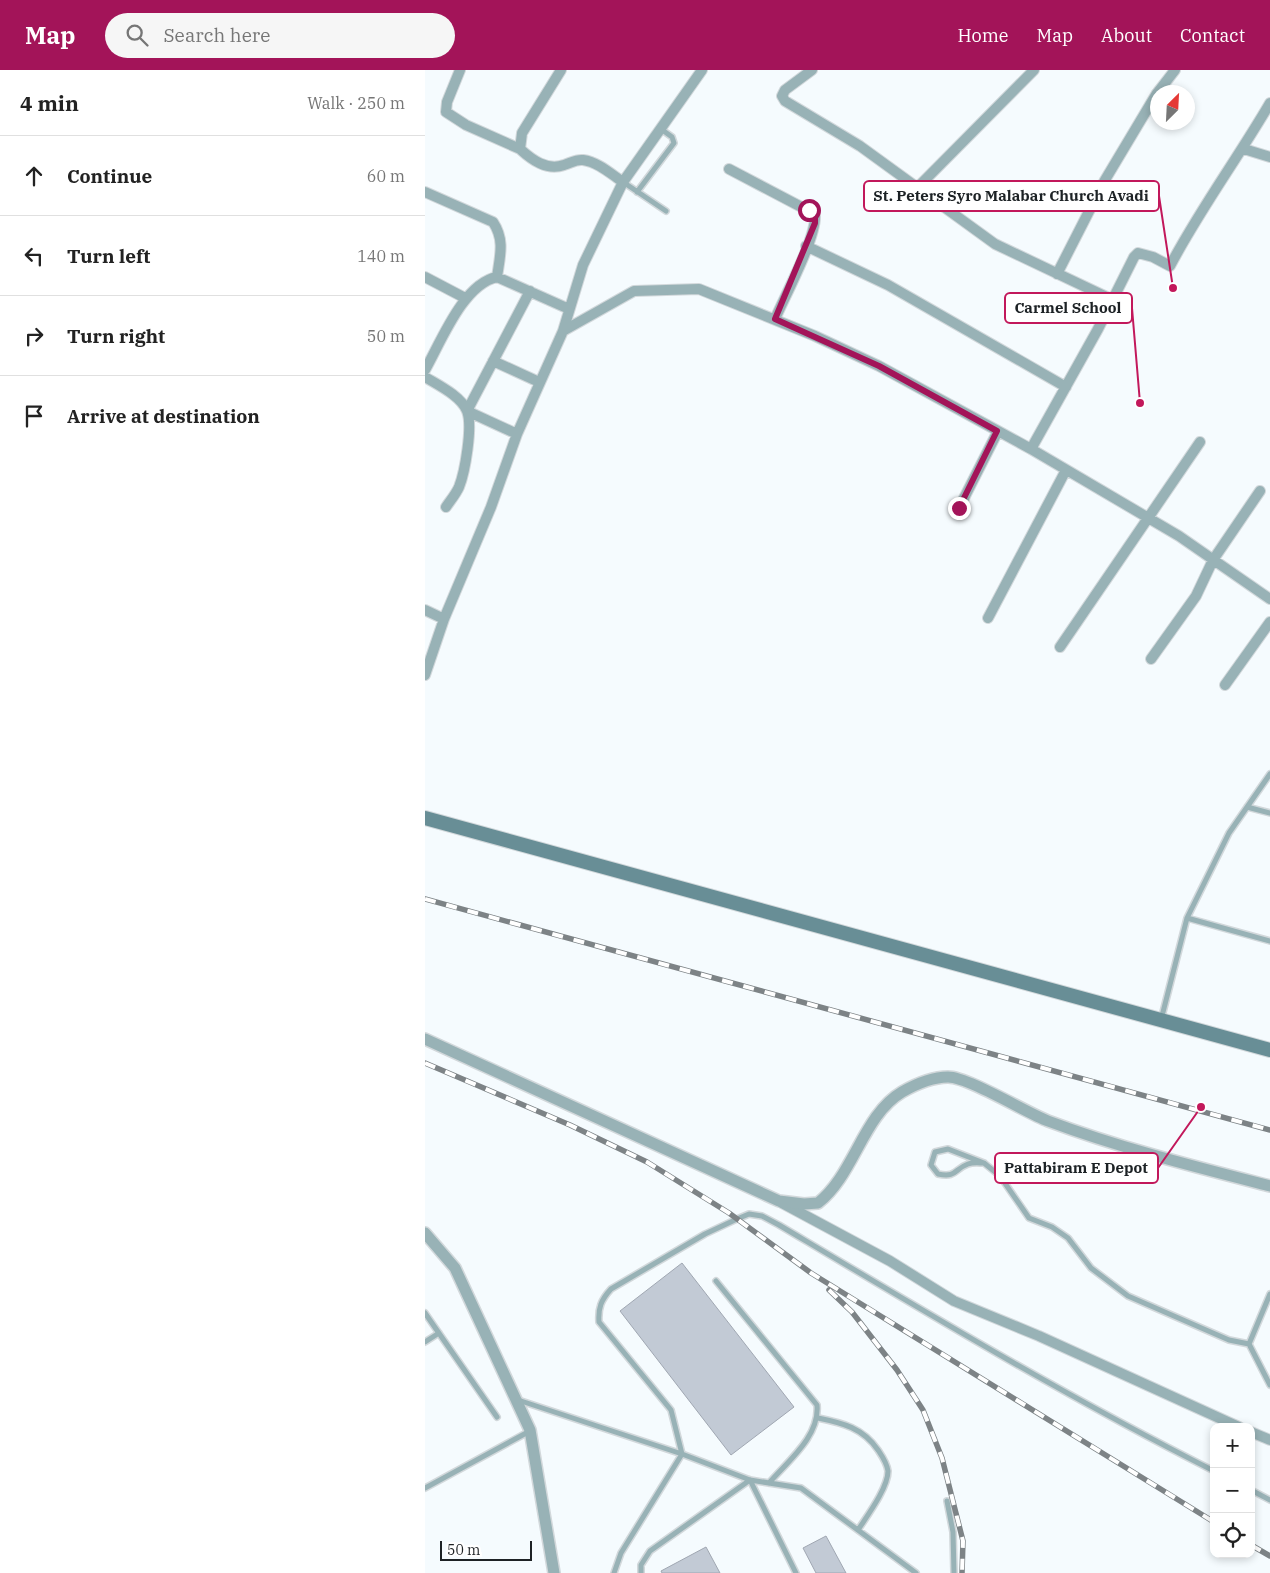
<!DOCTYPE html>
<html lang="en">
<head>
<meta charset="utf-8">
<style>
  :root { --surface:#fff; --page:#f6f6f6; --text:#222; --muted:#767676; --line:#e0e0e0; --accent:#a31459 }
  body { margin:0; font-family:"IBM Plex Serif",serif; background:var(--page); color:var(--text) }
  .controls { position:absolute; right:15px; bottom:15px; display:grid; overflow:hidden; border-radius:10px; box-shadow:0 2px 8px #0003 }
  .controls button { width:45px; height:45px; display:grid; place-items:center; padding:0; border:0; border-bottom:1px solid var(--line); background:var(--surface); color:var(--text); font:25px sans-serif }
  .compass { position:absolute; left:725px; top:15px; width:45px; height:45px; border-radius:50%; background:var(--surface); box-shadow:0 2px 8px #0003; rotate:24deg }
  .scale { position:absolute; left:15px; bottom:12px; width:92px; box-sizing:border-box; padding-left:5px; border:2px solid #1d2225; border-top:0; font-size:14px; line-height:18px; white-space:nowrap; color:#1d2225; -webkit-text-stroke:4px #fff; paint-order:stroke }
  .stop { position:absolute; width:15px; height:15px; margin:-11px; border:4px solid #a31459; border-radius:50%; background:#fff }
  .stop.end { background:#a31459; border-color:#fff; box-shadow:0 1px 5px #0008 }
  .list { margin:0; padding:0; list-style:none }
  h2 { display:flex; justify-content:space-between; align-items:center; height:65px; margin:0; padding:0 20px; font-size:21px }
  h2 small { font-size:16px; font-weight:400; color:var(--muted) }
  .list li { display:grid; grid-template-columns:32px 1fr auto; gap:15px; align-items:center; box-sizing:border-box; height:80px; padding:0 20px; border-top:1px solid var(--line) }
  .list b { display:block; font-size:19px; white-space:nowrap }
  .list em { font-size:16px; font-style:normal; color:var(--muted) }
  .icon { flex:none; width:28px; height:28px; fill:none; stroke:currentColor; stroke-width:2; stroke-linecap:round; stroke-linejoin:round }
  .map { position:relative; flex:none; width:845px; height:1503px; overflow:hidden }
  header { display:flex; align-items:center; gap:30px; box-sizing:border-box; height:70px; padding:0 25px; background:var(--accent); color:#fff }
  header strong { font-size:24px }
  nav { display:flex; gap:28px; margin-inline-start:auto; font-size:18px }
  .search { width:350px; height:45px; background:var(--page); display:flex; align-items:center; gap:12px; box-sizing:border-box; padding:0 18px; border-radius:28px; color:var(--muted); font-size:19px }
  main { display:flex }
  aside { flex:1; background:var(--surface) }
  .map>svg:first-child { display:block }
  .building { fill:#c2cad5; stroke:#a0a7b2 }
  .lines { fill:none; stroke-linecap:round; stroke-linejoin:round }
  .service-casing { stroke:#d2d8db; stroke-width:8 }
  .minor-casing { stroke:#d2d8db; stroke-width:12 }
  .tertiary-casing { stroke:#d2d8db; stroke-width:14 }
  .secondary-casing { stroke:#d2d8db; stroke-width:16 }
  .service { stroke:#98b2b6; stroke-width:5 }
  .minor { stroke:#98b2b6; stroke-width:10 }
  .tertiary { stroke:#98b2b6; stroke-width:11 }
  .secondary { stroke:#688e96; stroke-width:14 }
  .rail-casing { stroke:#7d8386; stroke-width:5.5 }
  .rail { stroke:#fff; stroke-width:4; stroke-dasharray:11; stroke-linecap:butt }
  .route { stroke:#a31459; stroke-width:6 }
  .leader { fill:none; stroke:#c2185b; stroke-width:2 }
  .callout-dot { fill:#c2185b; stroke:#fff; stroke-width:2 }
  .callout { fill:#fff; stroke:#c2185b; stroke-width:2 }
  .callout-label { font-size:15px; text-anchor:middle; font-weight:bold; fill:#1d2225 }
</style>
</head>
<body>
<header>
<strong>Map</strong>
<div class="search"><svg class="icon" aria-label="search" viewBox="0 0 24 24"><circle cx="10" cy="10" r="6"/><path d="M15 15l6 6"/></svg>Search here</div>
<nav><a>Home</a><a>Map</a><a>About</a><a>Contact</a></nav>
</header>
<main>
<aside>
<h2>4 min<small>Walk · 250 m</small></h2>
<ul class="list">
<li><svg class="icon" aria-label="ahead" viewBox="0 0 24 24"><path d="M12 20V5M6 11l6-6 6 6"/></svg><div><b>Continue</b></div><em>60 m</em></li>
<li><svg class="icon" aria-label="left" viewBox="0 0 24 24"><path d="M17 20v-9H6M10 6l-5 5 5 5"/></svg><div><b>Turn left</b></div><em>140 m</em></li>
<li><svg class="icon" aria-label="right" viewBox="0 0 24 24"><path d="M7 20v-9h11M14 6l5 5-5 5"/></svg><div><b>Turn right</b></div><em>50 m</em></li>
<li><svg class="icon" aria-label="arrive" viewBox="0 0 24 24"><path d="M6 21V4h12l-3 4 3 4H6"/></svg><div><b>Arrive at destination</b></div></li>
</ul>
</aside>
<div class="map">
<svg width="845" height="1503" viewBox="0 0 845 1503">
  <rect width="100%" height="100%" fill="#f5fbfe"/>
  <path class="building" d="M 257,1193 L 369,1337 L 306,1385 L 195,1241 Z
    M 401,1466 L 421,1503 L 391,1503 L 378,1478 Z
    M 281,1477 L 295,1503 L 237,1503 L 236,1501 Z"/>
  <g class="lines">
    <defs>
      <path id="service" d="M 198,112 L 241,141
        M 212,122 L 249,73 L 247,67 L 236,59
        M 822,737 L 845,743
        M 762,848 L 845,871
        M 736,950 L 762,848 L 804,763 L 845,704
        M 559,1093 C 554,1093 548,1092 543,1094 C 529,1099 532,1108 513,1104 L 506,1095 L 510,1082 L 523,1079 L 559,1093 L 575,1106 L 604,1148 L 627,1157 L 643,1168 L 666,1198 L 703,1226 L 804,1270 L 824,1274
        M 291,1211 L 392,1335 C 395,1366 363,1391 344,1413
        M 845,1224 L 824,1274 L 845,1315
        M 0,1243 L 72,1347
        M 0,1272 L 14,1263
        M 93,1330 L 257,1384 L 325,1410 L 376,1418 L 491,1503
        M 393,1348 C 418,1353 438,1358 453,1380 C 457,1386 462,1393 463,1401 C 463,1418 442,1446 433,1460
        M 0,1418 L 105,1361
        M 826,1420 L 845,1430
        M 522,1431 L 528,1462 L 529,1503
        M 189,1503 L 196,1483 L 257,1384 L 246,1340 L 174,1252 C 173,1238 176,1230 186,1219 L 280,1164 L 312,1149 L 324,1144 L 337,1146 L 354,1155 C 497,1240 640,1326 789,1401
        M 216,1503 L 216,1495 L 225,1481 L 325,1410 L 371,1503"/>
      <path id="minor" d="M 35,0 L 22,32 L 21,42 L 41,55 L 95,79
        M 136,0 L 97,63 L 95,79 C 107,90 122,101 139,95 C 146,93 151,89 158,90 C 173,92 186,104 198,112
        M 387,0 L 360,20 L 357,26 L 360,31 L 435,76 L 570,174 L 688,230
        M 733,22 L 750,0
        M 819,79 L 845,87
        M 304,99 L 384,141 L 390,146 C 391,168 360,226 350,249
        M 492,118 L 609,0
        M 0,122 L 68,152 C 80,170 75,186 72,207
        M 381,176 L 463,215 L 641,317
        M 632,204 L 680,110 L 732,23
        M 0,207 L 40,228
        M 138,261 L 158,195 L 198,112 L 277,0
        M 68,291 L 114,312
        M 0,300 C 16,272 38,214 72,207 L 144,239
        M 0,307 C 13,315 36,326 42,341 C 48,356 40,402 34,417 C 31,424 25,431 21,437
        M 92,364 L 42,341 L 105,221
        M 606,379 L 673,259 L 709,187 L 713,183 L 728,187 L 745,196 C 775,139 813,88 845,33
        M 534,438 L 573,361
        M 0,540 L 19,549
        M 563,548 L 641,400
        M 635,577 L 775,372
        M 726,589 L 771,526 L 788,490 L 835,421
        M 0,605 L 19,549 L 66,437 L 92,364 L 138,261 L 209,221 L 274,219 L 390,266 L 454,296 L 606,379 L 754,466 L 845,529
        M 800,615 L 845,552
        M 357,1133 L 465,1191 L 529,1231 L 614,1266 L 814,1357
        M 826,1362 L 845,1370"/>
      <path id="tertiary" d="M 0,969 L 354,1131 L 379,1134 L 393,1133 C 429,1105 438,1045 477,1022 C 491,1014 507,1007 523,1007 C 543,1007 600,1042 623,1051 C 695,1078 771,1097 845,1116
        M 0,1163 L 30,1198 L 105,1360 L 129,1503"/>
      <path id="secondary" d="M 0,748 L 845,980"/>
    </defs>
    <use href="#service" class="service-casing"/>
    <use href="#minor" class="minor-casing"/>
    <use href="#tertiary" class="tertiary-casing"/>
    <use href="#secondary" class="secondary-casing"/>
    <use href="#service" class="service"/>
    <use href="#minor" class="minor"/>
    <use href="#tertiary" class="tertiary"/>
    <use href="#secondary" class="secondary"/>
    <defs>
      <path id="rail" d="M 0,829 L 845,1060
        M 0,993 L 145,1055 L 222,1092 L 304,1143 L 386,1203 L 789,1452
        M 404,1220 L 427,1242 L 472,1300 L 498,1340 L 517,1388 L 538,1471 L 537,1503
        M 826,1475 L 845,1486"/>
    </defs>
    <use href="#rail" class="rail-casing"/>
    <use href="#rail" class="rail"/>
  </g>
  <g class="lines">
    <path class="route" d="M 384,140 L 390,146 L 390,153 L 350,249 L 454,296 L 572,361 L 534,438"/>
  </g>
  <path class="leader" d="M748 218L734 126M715 333L707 238M776 1037L733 1098"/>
  <g class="callout-dot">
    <circle cx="748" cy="218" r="5"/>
    <circle cx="715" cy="333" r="5"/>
    <circle cx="776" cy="1037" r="5"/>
  </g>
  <g class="callout">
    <rect x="439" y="111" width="295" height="30" rx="5"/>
    <rect x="580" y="223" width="127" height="30" rx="5"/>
    <rect x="570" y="1083" width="163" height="30" rx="5"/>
  </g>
  <g class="callout-label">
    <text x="586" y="131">St. Peters Syro Malabar Church Avadi</text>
    <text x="643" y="243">Carmel School</text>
    <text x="651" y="1103">Pattabiram E Depot</text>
  </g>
</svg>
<div class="controls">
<button>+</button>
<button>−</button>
<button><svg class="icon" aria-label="locate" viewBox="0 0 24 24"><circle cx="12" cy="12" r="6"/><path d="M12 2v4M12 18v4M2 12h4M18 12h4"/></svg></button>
</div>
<svg class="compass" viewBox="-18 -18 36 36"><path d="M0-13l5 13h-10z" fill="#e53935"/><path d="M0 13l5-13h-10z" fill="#767676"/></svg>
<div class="scale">50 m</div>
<div class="stop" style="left:384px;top:140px"></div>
<div class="stop end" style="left:534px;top:438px"></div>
</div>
</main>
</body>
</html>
